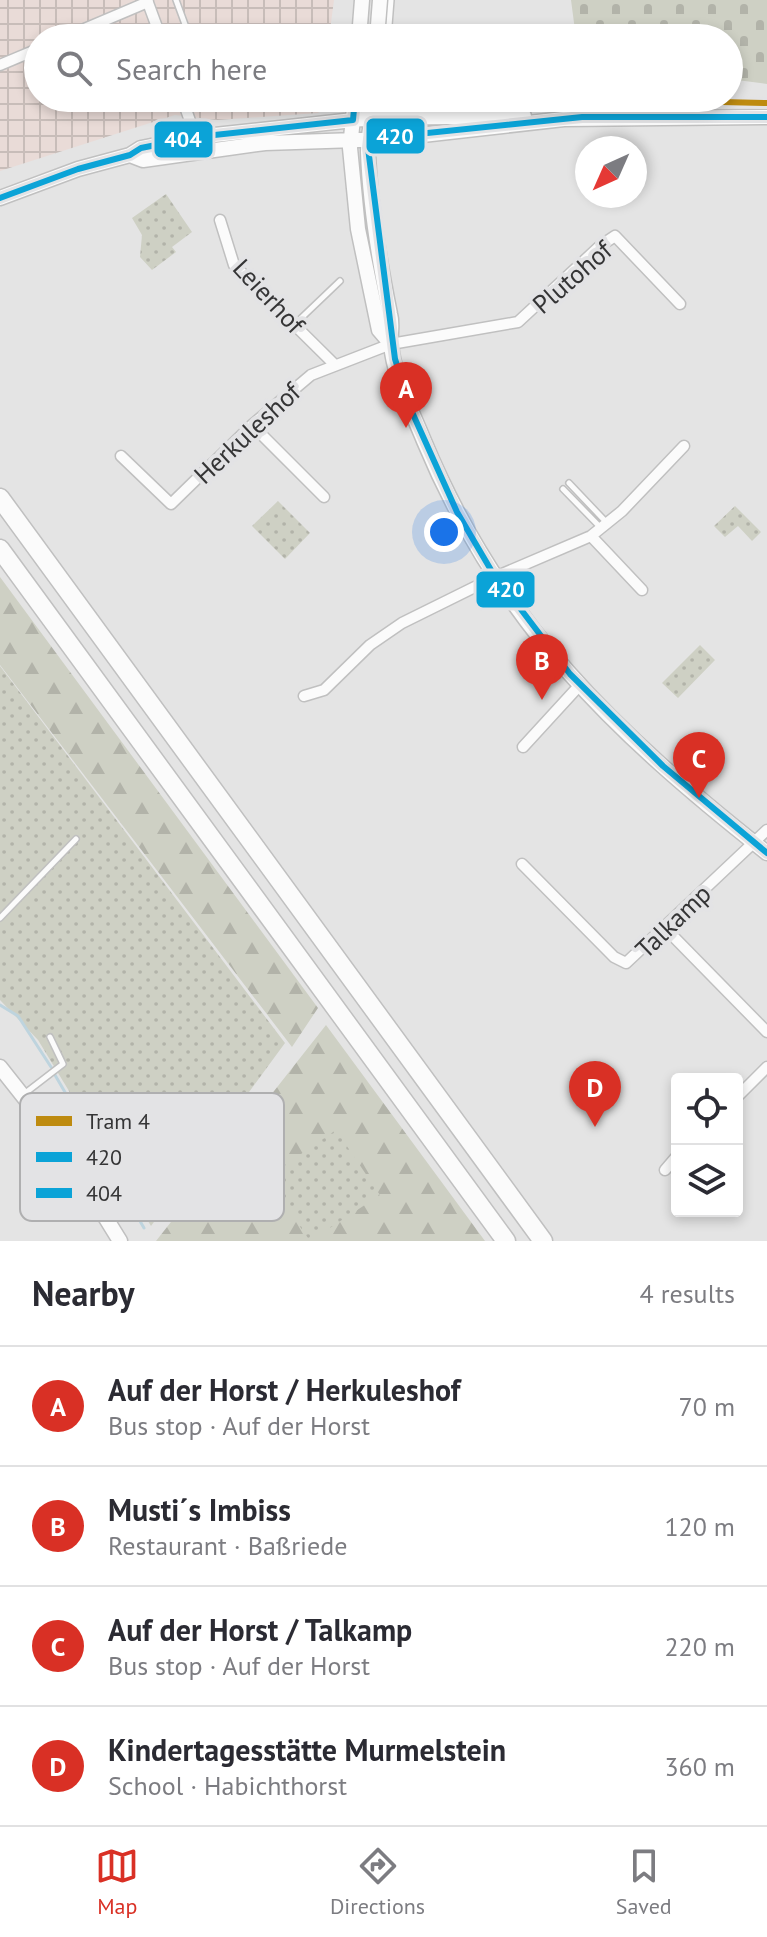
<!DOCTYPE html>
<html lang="en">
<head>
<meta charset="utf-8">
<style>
  :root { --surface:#fff; --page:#f7f7f7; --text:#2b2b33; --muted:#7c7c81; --line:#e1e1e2; --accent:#d93025 }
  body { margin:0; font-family:"PT Sans",sans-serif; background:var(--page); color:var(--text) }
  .controls { position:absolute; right:24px; bottom:24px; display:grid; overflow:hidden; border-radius:8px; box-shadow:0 4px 12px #0003 }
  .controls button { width:72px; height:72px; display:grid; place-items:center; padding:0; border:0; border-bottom:2px solid var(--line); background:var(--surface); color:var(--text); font:40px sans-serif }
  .compass { position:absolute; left:575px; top:136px; width:72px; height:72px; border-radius:50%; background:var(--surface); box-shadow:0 4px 12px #0003; rotate:225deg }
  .you { position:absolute; left:444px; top:532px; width:28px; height:28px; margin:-20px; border:6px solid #fff; border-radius:50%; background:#1a73e8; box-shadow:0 0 0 12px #1a73e833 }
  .badge { display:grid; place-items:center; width:52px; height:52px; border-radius:50%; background:var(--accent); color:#fff; font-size:26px; font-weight:700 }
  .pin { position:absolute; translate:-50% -66px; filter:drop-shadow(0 2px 4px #0008) }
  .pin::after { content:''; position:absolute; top:42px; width:28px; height:24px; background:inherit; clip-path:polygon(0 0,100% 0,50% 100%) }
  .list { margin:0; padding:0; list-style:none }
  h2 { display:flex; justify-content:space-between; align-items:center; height:104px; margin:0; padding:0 32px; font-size:34px }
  h2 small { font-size:26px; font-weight:400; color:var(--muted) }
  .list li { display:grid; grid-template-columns:52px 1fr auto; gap:24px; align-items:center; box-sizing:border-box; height:120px; padding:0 32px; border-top:2px solid var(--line) }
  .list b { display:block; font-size:30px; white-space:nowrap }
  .list p { margin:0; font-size:26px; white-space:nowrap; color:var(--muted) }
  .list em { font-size:26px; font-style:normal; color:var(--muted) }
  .icon { flex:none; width:44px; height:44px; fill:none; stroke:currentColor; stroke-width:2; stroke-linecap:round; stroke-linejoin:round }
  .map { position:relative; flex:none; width:767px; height:1241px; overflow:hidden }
  .search { position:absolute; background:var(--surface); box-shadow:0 4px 12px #0003; left:24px; right:24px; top:24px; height:88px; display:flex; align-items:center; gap:20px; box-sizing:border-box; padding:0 28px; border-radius:44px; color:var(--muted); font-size:30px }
  .sheet { height:584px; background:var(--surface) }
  nav { display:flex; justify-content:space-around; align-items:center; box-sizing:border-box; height:112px; border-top:2px solid var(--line); background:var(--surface); font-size:22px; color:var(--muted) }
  nav a { display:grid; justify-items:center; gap:4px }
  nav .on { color:var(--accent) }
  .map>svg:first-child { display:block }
  .industrial { fill:url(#industrial-grid) }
  .forest { fill:url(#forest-firs) }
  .cemetery { fill:url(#cemetery-stones) }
  .park { fill:url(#park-dots) }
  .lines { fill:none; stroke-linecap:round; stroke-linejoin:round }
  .stream { stroke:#bed4de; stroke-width:3 }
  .lane-casing { stroke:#c0c0c0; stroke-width:8 }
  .street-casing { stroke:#c0c0c0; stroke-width:13 }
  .secondary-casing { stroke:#c0c0c0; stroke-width:17 }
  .highway-casing { stroke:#c0c0c0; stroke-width:21 }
  .lane { stroke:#fbfbfb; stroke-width:5 }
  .street { stroke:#fbfbfb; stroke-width:10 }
  .secondary { stroke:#fbfbfb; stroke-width:14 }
  .highway { stroke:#fbfbfb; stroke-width:18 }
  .bus-1-casing { stroke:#e3e3e5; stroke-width:12 }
  .bus-2-casing { stroke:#e3e3e5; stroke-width:12 }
  .bus-1 { stroke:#0ba3d7; stroke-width:6 }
  .bus-2 { stroke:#0ba3d7; stroke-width:6 }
  .tram-1-casing { stroke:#e3e3e5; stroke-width:12 }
  .tram-1 { stroke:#be8b10; stroke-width:6 }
  .labels { text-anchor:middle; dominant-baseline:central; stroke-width:8; stroke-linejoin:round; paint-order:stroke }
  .street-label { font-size:26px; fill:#353536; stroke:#e3e3e5 }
  .key { fill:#e3e3e5; stroke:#afafb0; stroke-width:2 }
  .key-label { font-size:22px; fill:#353536 }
  .line-badge { stroke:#e3e3e5; stroke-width:3 }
  .badge-label { font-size:22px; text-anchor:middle; font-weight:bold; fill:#fff }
</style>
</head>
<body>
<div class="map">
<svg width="767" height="1241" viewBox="0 0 767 1241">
  <defs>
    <pattern id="industrial-grid" width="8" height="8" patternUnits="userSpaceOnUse" patternTransform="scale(2)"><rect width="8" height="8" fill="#e9dbd7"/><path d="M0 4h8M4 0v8" fill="none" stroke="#c8bdb9"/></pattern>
    <pattern id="forest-firs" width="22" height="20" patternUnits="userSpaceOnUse" patternTransform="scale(2)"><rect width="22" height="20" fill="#ced0c4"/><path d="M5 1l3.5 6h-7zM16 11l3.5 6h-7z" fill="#b2b3a9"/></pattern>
    <pattern id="cemetery-stones" width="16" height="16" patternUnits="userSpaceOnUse" patternTransform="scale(2)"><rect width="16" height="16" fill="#ced0c4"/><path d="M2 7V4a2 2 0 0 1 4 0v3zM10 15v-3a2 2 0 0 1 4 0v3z" fill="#b2b3a9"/></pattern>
    <pattern id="park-dots" width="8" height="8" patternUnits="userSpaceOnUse" patternTransform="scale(2)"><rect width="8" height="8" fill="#ced0c4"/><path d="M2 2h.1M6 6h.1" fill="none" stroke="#b2b3a9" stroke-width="1.8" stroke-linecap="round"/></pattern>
  </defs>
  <rect width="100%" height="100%" fill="#e4e4e4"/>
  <path class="industrial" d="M 0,0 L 334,0 L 329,38 L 38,38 L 38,98 L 327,98 L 327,104 L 318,113 L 217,120 L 175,115 L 0,171 Z"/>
  <path class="forest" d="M 0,577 L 318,1008 L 292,1047 L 0,665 Z
    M 326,1025 L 485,1241 L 156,1241 Z"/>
  <path class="cemetery" d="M 571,0 L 767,0 L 767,84 L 729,79 L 729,38 L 576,38 Z"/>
  <path class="park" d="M 166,194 L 192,232 L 172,247 L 176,252 L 152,270 L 140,257 L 142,235 L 132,218 Z
    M 278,501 L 310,533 L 285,559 L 252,526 Z
    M 735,506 L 761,532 L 752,541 L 738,526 L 725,537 L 714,526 Z
    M 700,645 L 715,660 L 678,698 L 662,683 Z
    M 0,666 L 285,1043 L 151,1226 L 38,1040 L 0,1000 Z
    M 336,1130 L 380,1195 L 310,1241 L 266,1178 Z"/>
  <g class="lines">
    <path class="stream" d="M 0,1005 L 18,1016 L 51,1067
      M 55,1075 L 144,1228"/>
    <defs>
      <path id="lane" d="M 176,0 L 190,38
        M 388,38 L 391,0
        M 295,324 L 340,281
        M 569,483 L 608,524
        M 563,489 L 601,528
        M 0,918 L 76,839
        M 24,1094 L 63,1064 L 50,1037"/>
      <path id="street" d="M 147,0 L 161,38
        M 63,38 L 148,2
        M 0,65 L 38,49
        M 182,98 L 197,141
        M 220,220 L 234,265 L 334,364
        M 252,425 L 324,497
        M 121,456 L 171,504 L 252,425 L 311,375 L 391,344 L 518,322 L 600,246 L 615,236 L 680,304
        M 591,536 L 642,590
        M 304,696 L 324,690 L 370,645 L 402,623 L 495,577 L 591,536 L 622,511 L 684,446
        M 523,747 L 578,687
        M 522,864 L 614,957 L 626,963 L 767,830
        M 666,929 L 767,1032
        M 737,1097 L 767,1067
        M 665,1170 L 677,1156"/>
      <path id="secondary" d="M 359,38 L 362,0
        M 377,38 L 380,0
        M 355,98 L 350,148 L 358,229 L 379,330 L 391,344
        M 373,98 C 373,116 368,134 368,152 C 370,207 379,260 390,314 C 393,324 390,333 391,343 C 393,375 412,411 424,441 C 500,624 615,733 767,853
        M 130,155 L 143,160 L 265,143 L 387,139 L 564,119 L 767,117
        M 0,198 L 78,169 L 130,155 L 141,148 L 196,137 L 372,118 L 524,116
        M 0,1067 L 57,1139 L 120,1241"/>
      <path id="highway" d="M 0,498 L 543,1241
        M 0,549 L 506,1241"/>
    </defs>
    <use href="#lane" class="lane-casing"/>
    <use href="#street" class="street-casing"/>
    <use href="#secondary" class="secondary-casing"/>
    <use href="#highway" class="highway-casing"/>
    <use href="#lane" class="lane"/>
    <use href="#street" class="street"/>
    <use href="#secondary" class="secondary"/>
    <use href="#highway" class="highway"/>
    <defs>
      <path id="bus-1" d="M 767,117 L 582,117 L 369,139 L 368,148 L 395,359 L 412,412 L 457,512 L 491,570 L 570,674 L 663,766 L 767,853"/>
      <path id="bus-2" d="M 0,198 L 78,169 L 130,155 L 141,148 L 196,137 L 353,120 L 355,98"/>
    </defs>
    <use href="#bus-1" class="bus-1-casing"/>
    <use href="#bus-2" class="bus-2-casing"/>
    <use href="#bus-1" class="bus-1"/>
    <use href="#bus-2" class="bus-2"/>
    <defs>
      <path id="tram-1" d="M 553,98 L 767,103"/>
    </defs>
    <use href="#tram-1" class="tram-1-casing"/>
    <use href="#tram-1" class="tram-1"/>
  </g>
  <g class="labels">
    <g class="street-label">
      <text transform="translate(572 277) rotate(-41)">Plutohof</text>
      <text transform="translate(269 296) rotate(47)">Leierhof</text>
      <text transform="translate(247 433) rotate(-43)">Herkuleshof</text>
      <text transform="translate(673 921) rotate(-44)">Talkamp</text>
    </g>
  </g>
  <rect x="20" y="1093" width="264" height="128" rx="12" class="key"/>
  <rect x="36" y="1116" width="36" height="10" fill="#be8b10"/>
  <rect x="36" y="1152" width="36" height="10" fill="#0ba3d7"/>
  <rect x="36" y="1188" width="36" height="10" fill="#0ba3d7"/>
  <g class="key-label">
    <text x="86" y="1129">Tram 4</text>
    <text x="86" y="1165">420</text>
    <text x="86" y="1201">404</text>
  </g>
  <g class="line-badge">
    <rect x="365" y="117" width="61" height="38" rx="8" fill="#0ba3d7"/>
    <rect x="153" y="120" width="61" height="39" rx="8" fill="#0ba3d7"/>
    <rect x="475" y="570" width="61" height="39" rx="8" fill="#0ba3d7"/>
  </g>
  <g class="badge-label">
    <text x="395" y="144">420</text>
    <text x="183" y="147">404</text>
    <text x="506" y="597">420</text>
  </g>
</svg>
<div class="controls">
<button><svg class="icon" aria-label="locate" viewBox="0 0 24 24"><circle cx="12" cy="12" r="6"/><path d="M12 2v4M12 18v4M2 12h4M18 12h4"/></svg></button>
<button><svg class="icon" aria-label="layers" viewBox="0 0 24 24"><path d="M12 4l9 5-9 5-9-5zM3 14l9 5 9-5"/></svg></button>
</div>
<svg class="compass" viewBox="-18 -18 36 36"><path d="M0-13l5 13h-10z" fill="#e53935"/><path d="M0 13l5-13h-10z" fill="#7c7c81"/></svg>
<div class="you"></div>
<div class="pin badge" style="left:406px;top:428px">A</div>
<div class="pin badge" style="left:542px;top:700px">B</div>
<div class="pin badge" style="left:699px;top:798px">C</div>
<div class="pin badge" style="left:595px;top:1127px">D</div>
<div class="search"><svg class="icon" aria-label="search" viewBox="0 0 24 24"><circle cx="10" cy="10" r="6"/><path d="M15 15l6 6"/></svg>Search here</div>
</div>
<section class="sheet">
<h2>Nearby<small>4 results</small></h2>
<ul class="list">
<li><span class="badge">A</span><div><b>Auf der Horst / Herkuleshof</b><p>Bus stop · Auf der Horst</p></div><em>70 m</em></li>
<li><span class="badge">B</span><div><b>Musti´s Imbiss</b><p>Restaurant · Baßriede</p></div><em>120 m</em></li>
<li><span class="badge">C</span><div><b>Auf der Horst / Talkamp</b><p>Bus stop · Auf der Horst</p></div><em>220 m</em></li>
<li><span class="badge">D</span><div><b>Kindertagesstätte Murmelstein</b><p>School · Habichthorst</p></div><em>360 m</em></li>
</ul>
</section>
<nav>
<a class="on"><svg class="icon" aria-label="map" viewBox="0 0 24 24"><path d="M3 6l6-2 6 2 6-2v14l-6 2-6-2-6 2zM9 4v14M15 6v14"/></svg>Map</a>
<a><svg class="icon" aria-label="directions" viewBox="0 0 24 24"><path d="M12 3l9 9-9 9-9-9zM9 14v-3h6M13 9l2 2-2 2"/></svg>Directions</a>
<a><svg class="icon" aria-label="saved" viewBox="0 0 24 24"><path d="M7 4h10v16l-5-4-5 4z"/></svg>Saved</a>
</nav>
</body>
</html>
